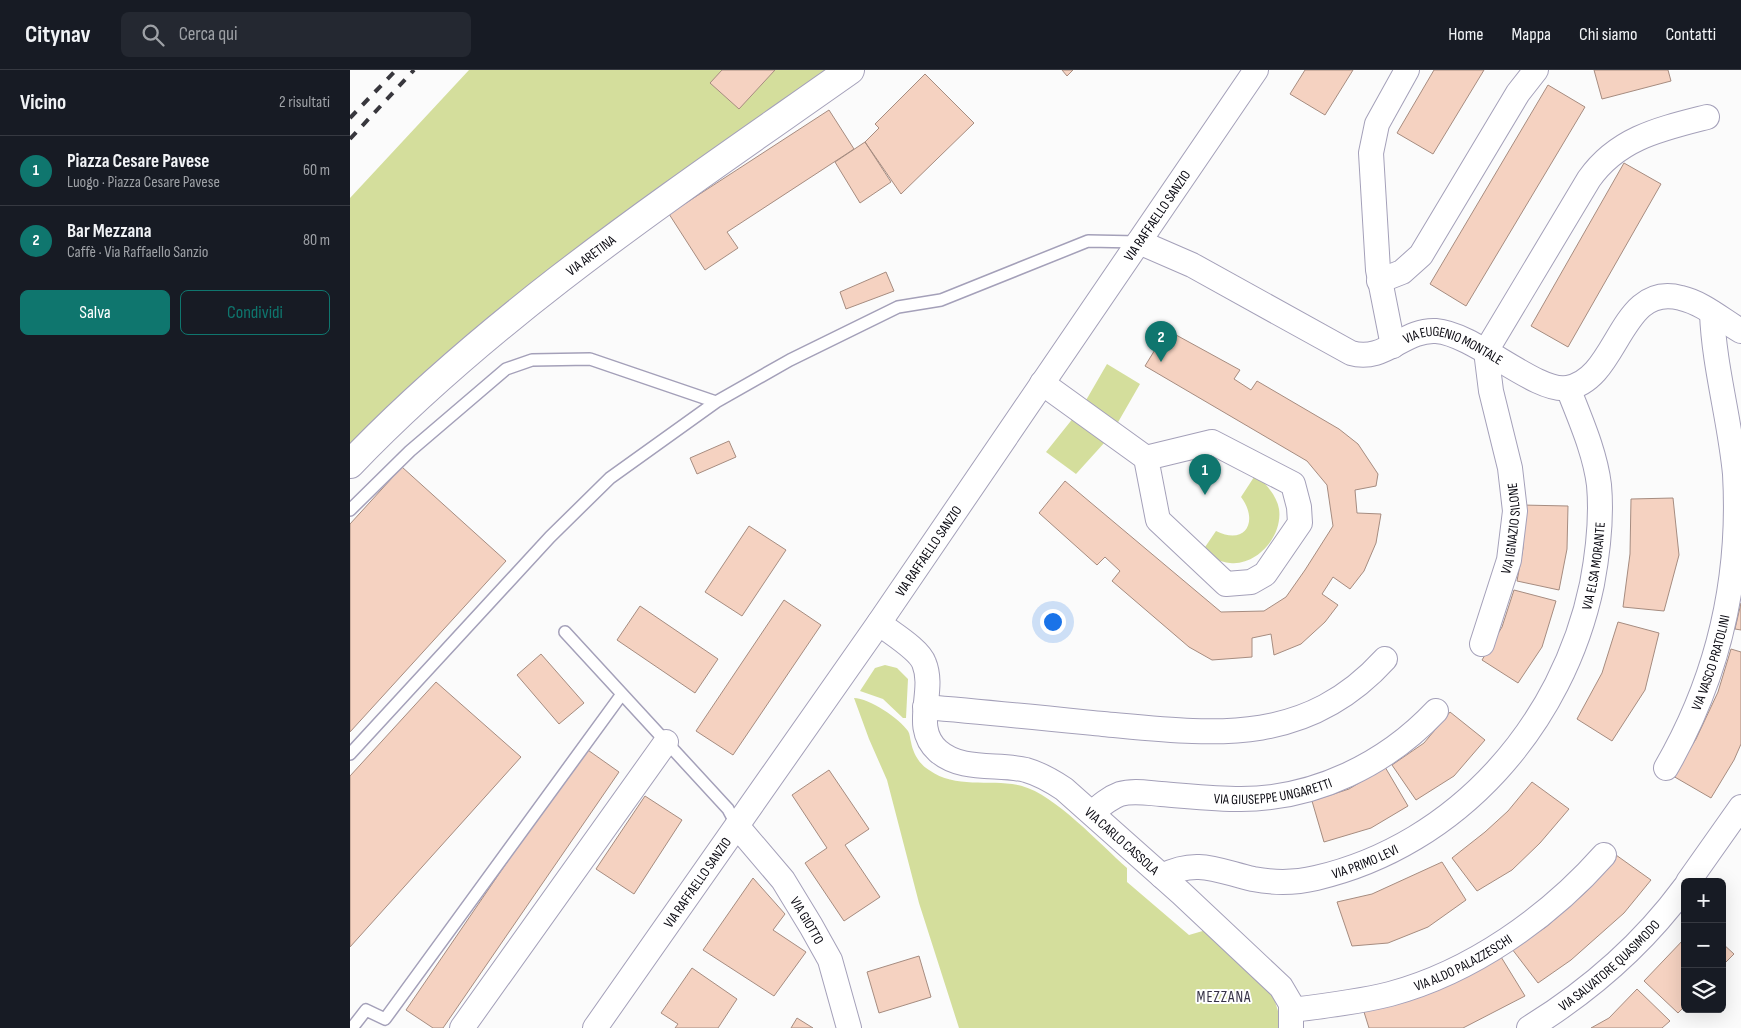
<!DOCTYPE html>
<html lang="it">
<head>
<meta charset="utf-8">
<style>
  :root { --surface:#171b24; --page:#242831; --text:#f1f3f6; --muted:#9ea1a6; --line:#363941; --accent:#0f766e }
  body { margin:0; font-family:"Sofia Sans Condensed",sans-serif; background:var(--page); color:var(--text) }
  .controls { position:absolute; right:15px; bottom:15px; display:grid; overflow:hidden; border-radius:8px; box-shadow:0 5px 20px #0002 }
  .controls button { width:45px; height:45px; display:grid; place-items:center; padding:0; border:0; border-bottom:1px solid var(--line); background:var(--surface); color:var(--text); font:25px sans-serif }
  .you { position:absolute; left:702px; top:551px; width:18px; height:18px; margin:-12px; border:4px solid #fff; border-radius:50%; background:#1a73e8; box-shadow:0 0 0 8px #1a73e833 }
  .badge { display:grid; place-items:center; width:32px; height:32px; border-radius:50%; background:var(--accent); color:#fff; font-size:16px; font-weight:700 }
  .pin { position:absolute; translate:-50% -41px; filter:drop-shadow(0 1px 2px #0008) }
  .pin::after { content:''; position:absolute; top:26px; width:18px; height:15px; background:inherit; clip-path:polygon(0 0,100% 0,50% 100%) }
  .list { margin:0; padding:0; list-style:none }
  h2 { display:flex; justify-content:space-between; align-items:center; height:65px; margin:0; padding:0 20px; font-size:21px }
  h2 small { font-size:16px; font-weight:400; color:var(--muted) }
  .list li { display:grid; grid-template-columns:32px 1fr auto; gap:15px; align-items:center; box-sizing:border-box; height:70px; padding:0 20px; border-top:1px solid var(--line) }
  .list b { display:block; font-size:19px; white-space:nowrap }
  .list p { margin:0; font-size:16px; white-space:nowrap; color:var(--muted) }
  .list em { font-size:16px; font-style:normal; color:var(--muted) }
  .actions { display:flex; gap:10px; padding:15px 20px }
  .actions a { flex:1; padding:11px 0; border:1px solid var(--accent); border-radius:8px; text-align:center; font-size:18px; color:var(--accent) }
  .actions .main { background:var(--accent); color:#fff }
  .icon { flex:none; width:28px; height:28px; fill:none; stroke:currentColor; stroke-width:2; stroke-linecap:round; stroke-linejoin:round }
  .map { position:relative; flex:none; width:1391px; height:958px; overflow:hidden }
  header { display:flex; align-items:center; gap:30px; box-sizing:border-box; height:70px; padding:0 25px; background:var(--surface); border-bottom:1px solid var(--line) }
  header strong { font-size:24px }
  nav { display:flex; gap:28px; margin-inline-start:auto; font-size:18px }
  .search { width:350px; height:45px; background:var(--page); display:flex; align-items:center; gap:12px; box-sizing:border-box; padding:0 18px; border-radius:8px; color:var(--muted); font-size:19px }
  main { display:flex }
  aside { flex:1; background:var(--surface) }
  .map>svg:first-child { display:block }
  .green { fill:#d4de9c }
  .building { fill:#f5d2c1; stroke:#a68c80 }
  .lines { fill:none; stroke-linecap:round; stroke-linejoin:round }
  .lane-casing { stroke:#a4a0b9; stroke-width:14 }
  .street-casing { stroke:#a4a0b9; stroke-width:26 }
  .secondary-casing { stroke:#a4a0b9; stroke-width:30 }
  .lane { stroke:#fff; stroke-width:11 }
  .street { stroke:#fff; stroke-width:24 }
  .secondary { stroke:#fff; stroke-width:28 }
  .rail { stroke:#38373d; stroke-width:4; stroke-dasharray:9 9; stroke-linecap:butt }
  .labels { text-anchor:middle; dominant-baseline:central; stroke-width:4; stroke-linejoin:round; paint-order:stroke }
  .street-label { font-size:14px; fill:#0b0a12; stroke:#fff }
  .neighbourhood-label { font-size:15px; letter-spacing:1px; fill:#363247; stroke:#fff }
</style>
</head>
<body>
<header>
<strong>Citynav</strong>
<div class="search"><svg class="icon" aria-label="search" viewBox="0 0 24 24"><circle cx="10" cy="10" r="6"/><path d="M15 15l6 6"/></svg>Cerca qui</div>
<nav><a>Home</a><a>Mappa</a><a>Chi siamo</a><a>Contatti</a></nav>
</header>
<main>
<aside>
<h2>Vicino<small>2 risultati</small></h2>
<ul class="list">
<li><span class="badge">1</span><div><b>Piazza Cesare Pavese</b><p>Luogo · Piazza Cesare Pavese</p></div><em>60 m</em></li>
<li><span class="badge">2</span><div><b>Bar Mezzana</b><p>Caffè · Via Raffaello Sanzio</p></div><em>80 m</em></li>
</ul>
<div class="actions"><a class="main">Salva</a><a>Condividi</a></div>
</aside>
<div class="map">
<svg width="1391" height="958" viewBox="0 0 1391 958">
  <rect width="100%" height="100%" fill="#fbfbfb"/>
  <path class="green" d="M 119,0 L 479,0 L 0,377 L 0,128 Z
    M 757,294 L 790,314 L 767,354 L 735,332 Z
    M 724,347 L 755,372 L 726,404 L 696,382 Z
    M 906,404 C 915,413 927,426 929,439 C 933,466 907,496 880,493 C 870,492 860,487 851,483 L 866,461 C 896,476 909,451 891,427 Z
    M 535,595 L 547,598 L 558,609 L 556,648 L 553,648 L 533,629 L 510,621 L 525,598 Z
    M 504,628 C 519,628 550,649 558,661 C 560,664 560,669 561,672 C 563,683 569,694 579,700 C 607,720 641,708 672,716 C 705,725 750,774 777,798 L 777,812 L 839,865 L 856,860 L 923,925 L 928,941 L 929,958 L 609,958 L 569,833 L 537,710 L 519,669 Z"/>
  <path class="building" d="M 372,0 L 425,0 L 389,39 L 360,13 Z
    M 712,0 L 723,0 L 717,6 Z
    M 955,0 L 1003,0 L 975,45 L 940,24 Z
    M 1084,0 L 1134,0 L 1083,84 L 1047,63 Z
    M 1244,0 L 1318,0 L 1321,11 L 1252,29 Z
    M 575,4 L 624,53 L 551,124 L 515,72 L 529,58 L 525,54 Z
    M 1198,15 L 1235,37 L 1116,236 L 1080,214 Z
    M 479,40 L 504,79 L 377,162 L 388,178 L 355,200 L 319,144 Z
    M 515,72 L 541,112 L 510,133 L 485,92 Z
    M 1274,93 L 1311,114 L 1218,277 L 1181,256 Z
    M 536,202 L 544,221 L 496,239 L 490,222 Z
    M 817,260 L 890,300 L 884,309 L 901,320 L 907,311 L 989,359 L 1008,374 L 1028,404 L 1026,416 L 1005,420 L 1007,443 L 1031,444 L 1026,473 L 1014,501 L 1000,519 L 983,507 L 972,524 L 988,535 L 975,552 L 951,574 L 924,585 L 921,564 L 902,568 L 902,587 L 862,590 L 839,577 L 762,511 L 770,501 L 755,487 L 747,495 L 689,443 L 715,411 L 871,542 L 914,541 L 936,527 L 955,500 L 983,456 L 977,415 L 957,391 L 795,296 Z
    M 379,371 L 386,387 L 347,404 L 340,388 Z
    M 52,397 L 156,491 L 0,662 L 0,454 Z
    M 1323,428 L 1329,485 L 1314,541 L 1273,537 L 1280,484 L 1281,429 Z
    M 1171,435 L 1218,436 L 1217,479 L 1209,520 L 1167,511 L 1173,478 Z
    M 399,456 L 436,480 L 392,546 L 355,522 Z
    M 1164,520 L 1206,531 L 1192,577 L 1168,613 L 1132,590 L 1152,557 Z
    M 434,530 L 471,555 L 383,685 L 346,661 Z
    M 1391,533 L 1391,560 L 1385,559 Z
    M 290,536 L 368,589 L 345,623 L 267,570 Z
    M 1268,552 L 1309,563 L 1295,620 L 1262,671 L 1227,649 L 1252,603 Z
    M 1381,579 L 1391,582 L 1391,674 L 1384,690 L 1361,728 L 1323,706 L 1346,669 L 1368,622 Z
    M 191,584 L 234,633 L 209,654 L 167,605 Z
    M 86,612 L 171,687 L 0,877 L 0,706 Z
    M 1100,642 L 1135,670 L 1104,706 L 1066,730 L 1042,695 L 1074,673 Z
    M 235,678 L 269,702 L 93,958 L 83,958 L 56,940 Z
    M 1035,697 L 1058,736 L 1021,758 L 974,772 L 962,731 L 999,719 Z
    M 479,700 L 519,759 L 495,775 L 530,827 L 494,851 L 455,793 L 477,778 L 442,725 Z
    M 1182,712 L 1219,739 L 1190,773 L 1162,800 L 1127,821 L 1102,788 L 1135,762 L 1158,741 Z
    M 295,726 L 332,750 L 284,824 L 246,799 Z
    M 1266,785 L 1301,810 L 1274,843 L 1221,890 L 1188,913 L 1162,879 L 1196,857 L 1237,821 Z
    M 1092,792 L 1116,830 L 1078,857 L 1038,873 L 1002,876 L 987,832 L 1022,824 Z
    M 403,808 L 435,844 L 423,860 L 456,882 L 424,926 L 353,880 Z
    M 1335,868 L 1335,936 L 1328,943 L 1294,911 Z
    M 1372,873 L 1384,884 L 1372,896 Z
    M 1148,882 L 1175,926 L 1113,958 L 1019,958 L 1014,942 Z
    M 569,886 L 581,927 L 529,943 L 517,902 Z
    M 342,898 L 387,929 L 368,958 L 325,958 L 328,954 L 311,943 Z
    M 1287,919 L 1320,951 L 1312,958 L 1241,958 L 1259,948 Z
    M 447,948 L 463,958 L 441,958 Z"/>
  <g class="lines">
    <defs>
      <path id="lane" d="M 0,440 L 60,381 L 156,299 L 182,290 L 240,289 L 366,332
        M 215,562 L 378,739 L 387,756
        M 0,684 L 200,467 L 260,408 L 366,332 L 440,290 L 548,237 L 591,230 L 738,171 L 788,172
        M 2,958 L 16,940 L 35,949 L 272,624"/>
      <g id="street">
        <path id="s1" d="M 789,172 L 842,195 L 1001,283 C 1034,293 1054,259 1086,261 C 1125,264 1186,323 1217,318 C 1269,310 1269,211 1331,228 C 1353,233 1372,250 1391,261"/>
        <path d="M 1029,211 L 1052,202 L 1071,185 L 1168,23 L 1186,0"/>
        <path d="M 1043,276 L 1028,200 L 1021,83 L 1027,54 L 1057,0"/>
        <path d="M 692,313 L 796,388 L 808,450 L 876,514 L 901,512 L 915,504 L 950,453 L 949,437 L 943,414 L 862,372 L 796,388"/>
        <path id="s2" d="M 529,553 C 541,563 569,579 574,593 C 586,622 561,657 588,681 C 612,702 648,693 676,700 C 690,704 702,711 714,719 L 831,823 L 931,917 L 941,934 L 941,958"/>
        <path id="s3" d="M 1132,574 L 1159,490 L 1165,441 L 1160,398 L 1141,321 L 1136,281 L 1239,109 C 1268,68 1310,59 1357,47"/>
        <path d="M 575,637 C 634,642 693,648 753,654 C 861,664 954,678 1035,589"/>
        <path id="s4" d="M 1316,698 C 1368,608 1391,509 1385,404 C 1380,350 1364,297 1362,243"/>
        <path id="s5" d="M 742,743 C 750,736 759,728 770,724 C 783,720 798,723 811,724 C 838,726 864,729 891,729 C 965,729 1036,694 1086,641"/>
        <path id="s6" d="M 387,756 L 433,810 L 461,856 L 480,890 L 499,958"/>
        <path id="s7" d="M 812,806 C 847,788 868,801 903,809 C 924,813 945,813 966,808 C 1108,775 1213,654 1242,514 C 1248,482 1252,448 1249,415 C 1245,382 1230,349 1218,318"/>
        <path d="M 1338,812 L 1391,737"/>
        <path id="s8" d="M 942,940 C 975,936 1008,932 1040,924 C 1122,902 1199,847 1254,785"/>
        <path d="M 112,958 L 316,672"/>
        <path id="s9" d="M 245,958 L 529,553 L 906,0"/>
        <path id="s10" d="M 1179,958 C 1239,921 1293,874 1335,817"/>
      </g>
      <g id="secondary">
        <path id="s11" d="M 0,394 C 147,241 327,122 500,0"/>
      </g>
    </defs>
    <use href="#lane" class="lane-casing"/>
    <use href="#street" class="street-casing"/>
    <use href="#secondary" class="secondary-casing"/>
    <use href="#lane" class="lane"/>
    <use href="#street" class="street"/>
    <use href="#secondary" class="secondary"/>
    <path class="rail" d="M 0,48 L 46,0
      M 0,69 L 64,0"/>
  </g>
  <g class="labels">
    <g class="street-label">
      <text stroke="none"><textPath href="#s9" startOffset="988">VIA RAFFAELLO SANZIO</textPath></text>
      <text stroke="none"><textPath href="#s11" startOffset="319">VIA ARETINA</textPath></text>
      <text stroke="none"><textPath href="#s1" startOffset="349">VIA EUGENIO MONTALE</textPath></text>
      <text stroke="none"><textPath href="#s3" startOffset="120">VIA IGNAZIO SILONE</textPath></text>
      <text stroke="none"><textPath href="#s9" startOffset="582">VIA RAFFAELLO SANZIO</textPath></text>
      <text stroke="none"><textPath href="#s7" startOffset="601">VIA ELSA MORANTE</textPath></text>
      <text stroke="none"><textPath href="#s4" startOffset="115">VIA VASCO PRATOLINI</textPath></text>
      <text stroke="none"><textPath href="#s5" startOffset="188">VIA GIUSEPPE UNGARETTI</textPath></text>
      <text stroke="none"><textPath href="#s2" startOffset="365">VIA CARLO CASSOLA</textPath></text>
      <text stroke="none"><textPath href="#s7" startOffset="209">VIA PRIMO LEVI</textPath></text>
      <text stroke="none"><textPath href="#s9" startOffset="178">VIA RAFFAELLO SANZIO</textPath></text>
      <text stroke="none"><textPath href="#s6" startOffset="118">VIA GIOTTO</textPath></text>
      <text stroke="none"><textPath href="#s8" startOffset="179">VIA ALDO PALAZZESCHI</textPath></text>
      <text stroke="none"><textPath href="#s10" startOffset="102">VIA SALVATORE QUASIMODO</textPath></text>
    </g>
    <g class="neighbourhood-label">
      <text x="874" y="927">MEZZANA</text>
    </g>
  </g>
</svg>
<div class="controls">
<button>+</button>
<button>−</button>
<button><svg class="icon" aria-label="layers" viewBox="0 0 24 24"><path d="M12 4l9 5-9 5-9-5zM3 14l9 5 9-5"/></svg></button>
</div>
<div class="you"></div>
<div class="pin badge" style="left:855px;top:425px">1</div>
<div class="pin badge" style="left:811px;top:292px">2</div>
</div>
</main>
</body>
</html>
